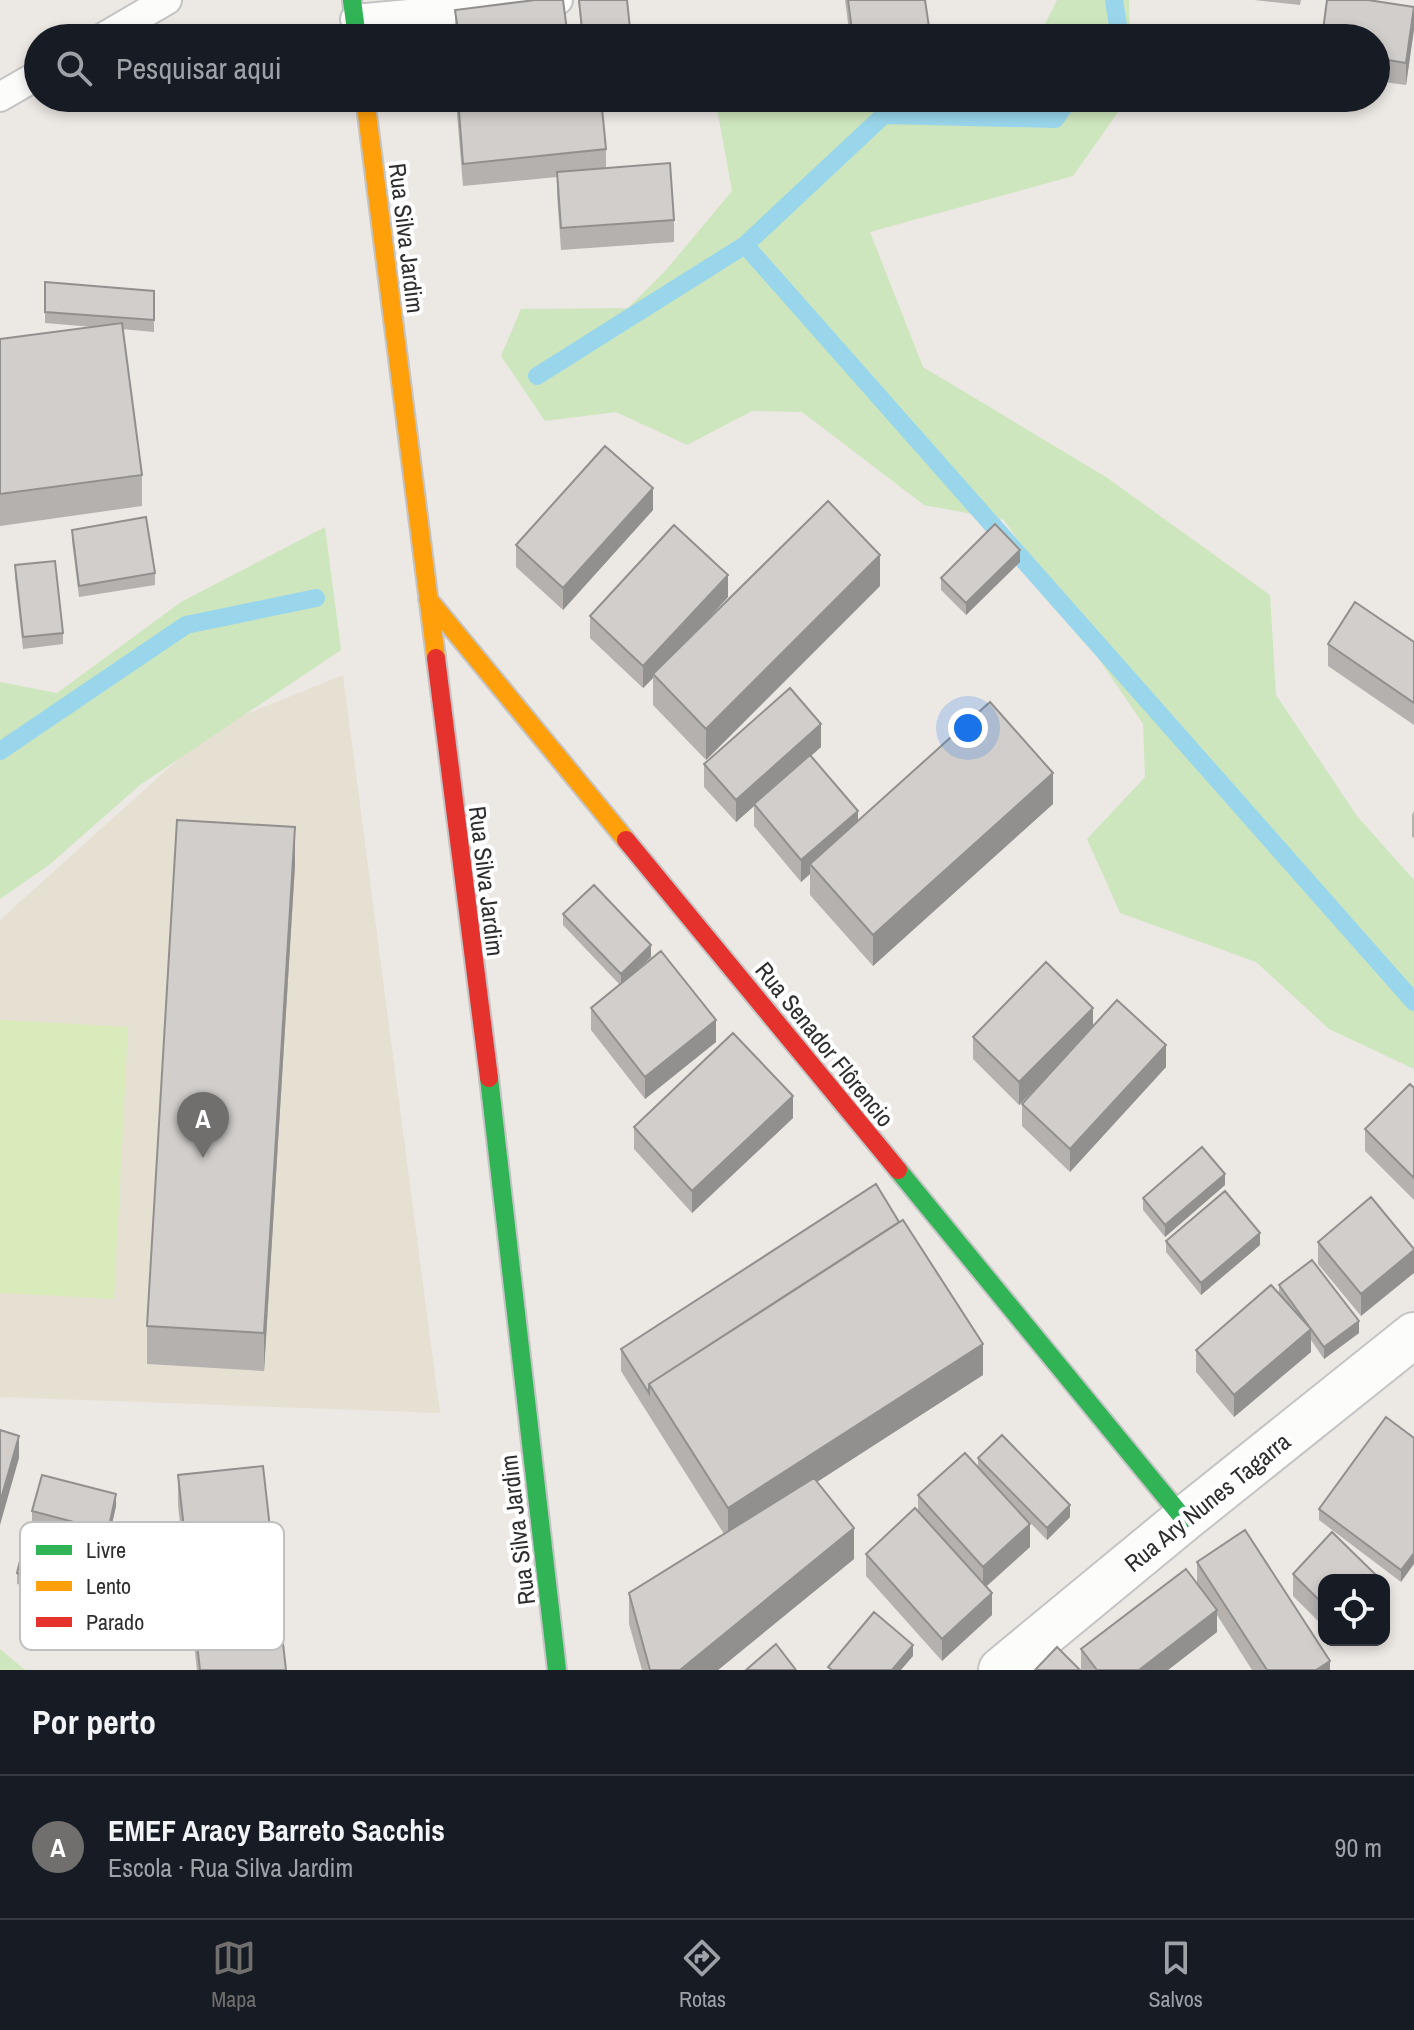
<!DOCTYPE html>
<html lang="pt">
<head>
<meta charset="utf-8">
<style>
  :root { --surface:#171b24; --page:#242831; --text:#f1f3f6; --muted:#9ea1a6; --line:#363941; --accent:#706f6e }
  body { margin:0; font-family:"Archivo Narrow",sans-serif; background:var(--page); color:var(--text) }
  .controls { position:absolute; right:24px; bottom:24px; display:grid; overflow:hidden; border-radius:16px; box-shadow:0 4px 12px #0003 }
  .controls button { width:72px; height:72px; display:grid; place-items:center; padding:0; border:0; border-bottom:2px solid var(--line); background:var(--surface); color:var(--text); font:40px sans-serif }
  .you { position:absolute; left:968px; top:728px; width:28px; height:28px; margin:-20px; border:6px solid #fff; border-radius:50%; background:#1a73e8; box-shadow:0 0 0 12px #1a73e833 }
  .badge { display:grid; place-items:center; width:52px; height:52px; border-radius:50%; background:var(--accent); color:#fff; font-size:26px; font-weight:700 }
  .pin { position:absolute; translate:-50% -66px; filter:drop-shadow(0 2px 4px #0008) }
  .pin::after { content:''; position:absolute; top:42px; width:28px; height:24px; background:inherit; clip-path:polygon(0 0,100% 0,50% 100%) }
  .list { margin:0; padding:0; list-style:none }
  h2 { display:flex; justify-content:space-between; align-items:center; height:104px; margin:0; padding:0 32px; font-size:34px }
  h2 small { font-size:26px; font-weight:400; color:var(--muted) }
  .list li { display:grid; grid-template-columns:52px 1fr auto; gap:24px; align-items:center; box-sizing:border-box; height:144px; padding:0 32px; border-top:2px solid var(--line) }
  .list b { display:block; font-size:30px; white-space:nowrap }
  .list p { margin:0; font-size:26px; white-space:nowrap; color:var(--muted) }
  .list em { font-size:26px; font-style:normal; color:var(--muted) }
  .icon { flex:none; width:44px; height:44px; fill:none; stroke:currentColor; stroke-width:2; stroke-linecap:round; stroke-linejoin:round }
  .map { position:relative; flex:none; width:1414px; height:1670px; overflow:hidden }
  .search { position:absolute; background:var(--surface); box-shadow:0 4px 12px #0003; left:24px; right:24px; top:24px; height:88px; display:flex; align-items:center; gap:20px; box-sizing:border-box; padding:0 28px; border-radius:44px; color:var(--muted); font-size:30px }
  .sheet { height:248px; background:var(--surface) }
  nav { display:flex; justify-content:space-around; align-items:center; box-sizing:border-box; height:112px; border-top:2px solid var(--line); background:var(--surface); font-size:22px; color:var(--muted) }
  nav a { display:grid; justify-items:center; gap:4px }
  nav .on { color:var(--accent) }
  .map>svg:first-child { display:block }
  .education { fill:#e6e0d3 }
  .green { fill:#cee6be }
  .pitch { fill:#d9eabb }
  .lines { fill:none; stroke-linecap:round; stroke-linejoin:round }
  .stream { stroke:#99d6ec; stroke-width:18 }
  .lane-casing { stroke:#c5c4c5; stroke-width:32 }
  .street-casing { stroke:#c5c4c5; stroke-width:48 }
  .fast-casing { stroke:#c5c4c5; stroke-width:22 }
  .slow-casing { stroke:#c5c4c5; stroke-width:22 }
  .jam-casing { stroke:#c5c4c5; stroke-width:22 }
  .lane { stroke:#fcfcfb; stroke-width:28 }
  .street { stroke:#fcfcfb; stroke-width:44 }
  .fast { stroke:#30b455; stroke-width:18 }
  .slow { stroke:#ff9f0a; stroke-width:18 }
  .jam { stroke:#e5322d; stroke-width:18 }
  .wall { fill:#b4b1af }
  .shaded-wall { fill:#92908e }
  .building { fill:#d1cecb; stroke:#92908e; stroke-width:2 }
  .labels { text-anchor:middle; dominant-baseline:central; stroke-width:8; stroke-linejoin:round; paint-order:stroke }
  .street-label { font-size:24px; fill:#2e2e2e; stroke:#fff }
  .key { fill:#fff; stroke:#c0c0c0; stroke-width:2 }
  .key-label { font-size:22px; fill:#2e2e2e }
</style>
</head>
<body>
<div class="map">
<svg width="1414" height="1670" viewBox="0 0 1414 1670">
  <rect width="100%" height="100%" fill="#ece8e4"/>
  <path class="education" d="M 343,675 L 440,1413 L 0,1397 L 0,920 L 214,727 Z"/>
  <path class="green" d="M 1057,0 L 1129,0 L 1130,38 L 1038,38 Z
    M 731,98 L 1128,98 L 1073,176 L 870,232 L 923,367 L 1106,477 L 1270,595 L 1276,695 L 1357,816 L 1414,880 L 1414,1069 L 1329,1029 L 1256,962 L 1120,913 L 1087,839 L 1145,777 L 1143,724 L 1004,520 L 924,505 L 802,412 L 752,411 L 687,445 L 616,412 L 545,421 L 501,356 L 521,309 L 628,308 L 666,270 L 732,191 L 716,103 Z
    M 325,527 L 341,650 L 140,785 L 49,865 L 0,899 L 0,682 L 57,693 L 181,602 Z
    M 0,1649 L 25,1670 L 0,1670 Z"/>
  <path class="pitch" d="M 0,1020 L 128,1027 L 114,1299 L 0,1293 Z"/>
  <g class="lines">
    <path class="stream" d="M 1114,0 L 1119,32 L 1115,38
      M 745,245 L 1414,1002
      M 537,376 L 745,245 L 884,115 L 1055,119 L 1070,98
      M 0,751 L 186,625 L 316,598"/>
    <defs>
      <path id="lane" d="M 355,19 L 558,0
        M 102,38 L 167,0
        M 0,97 L 38,75"/>
      <path id="street" d="M 1001,1670 L 1184,1519 L 1414,1335"/>
      <path id="fast" d="M 352,0 L 357,38
        M 489,1078 L 557,1670
        M 898,1170 L 1184,1519"/>
      <path id="slow" d="M 365,98 L 436,658
        M 428,599 L 626,840"/>
      <path id="jam" d="M 436,658 L 489,1078
        M 626,840 L 898,1170"/>
    </defs>
    <use href="#lane" class="lane-casing"/>
    <use href="#street" class="street-casing"/>
    <use href="#fast" class="fast-casing"/>
    <use href="#slow" class="slow-casing"/>
    <use href="#jam" class="jam-casing"/>
    <use href="#lane" class="lane"/>
    <use href="#street" class="street"/>
    <use href="#fast" class="fast"/>
    <use href="#slow" class="slow"/>
    <use href="#jam" class="jam"/>
  </g>
  <path class="wall" d="M 578,0 L 631,38 L 582,38 Z
    M 845,0 L 925,0 L 930,38 L 850,38 Z
    M 1254,0 L 1301,0 L 1300,5 Z
    M 455,10 L 568,38 L 456,38 Z
    M 1414,29 L 1406,85 L 1376,81 L 1376,38 Z
    M 457,98 L 606,149 L 606,168 L 674,220 L 674,242 L 561,250 L 557,194 L 557,177 L 463,186 L 457,114 Z
    M 45,282 L 154,291 L 154,332 L 122,329 L 142,475 L 142,506 L 0,526 L 0,339 L 93,327 L 45,323 Z
    M 653,510 L 563,610 L 516,567 L 516,545 Z
    M 72,530 L 155,573 L 155,585 L 79,597 L 72,541 Z
    M 1020,562 L 966,615 L 941,590 L 941,578 Z
    M 15,565 L 63,633 L 63,644 L 23,649 L 15,577 Z
    M 880,586 L 706,760 L 653,705 L 653,678 L 643,688 L 590,638 L 590,616 L 728,597 L 705,622 Z
    M 1414,642 L 1414,725 L 1328,666 L 1328,644 Z
    M 821,747 L 811,756 L 858,820 L 1053,804 L 873,966 L 810,895 L 810,874 L 801,882 L 754,826 L 754,806 L 736,822 L 704,787 L 704,764 Z
    M 1414,811 L 1414,838 L 1412,837 L 1412,815 Z
    M 295,865 L 264,1371 L 147,1364 L 147,1326 Z
    M 563,914 L 651,957 L 634,973 L 716,1042 L 645,1099 L 591,1030 L 591,1008 L 620,985 L 563,925 Z
    M 1093,1027 L 1166,1067 L 1070,1172 L 1022,1126 L 1022,1104 L 1046,1077 L 1019,1105 L 973,1059 L 973,1037 Z
    M 1414,1088 L 1414,1200 L 1365,1151 L 1365,1129 Z
    M 793,1118 L 692,1213 L 634,1149 L 634,1127 Z
    M 1225,1185 L 1165,1237 L 1143,1210 L 1143,1198 Z
    M 1371,1197 L 1361,1316 L 1318,1264 L 1318,1242 Z
    M 1166,1241 L 1260,1245 L 1201,1295 L 1166,1252 Z
    M 1279,1285 L 1359,1333 L 1324,1359 L 1311,1340 L 1311,1352 L 1234,1417 L 1196,1372 L 1196,1350 L 1279,1293 Z
    M 621,1349 L 983,1375 L 817,1482 L 854,1559 L 718,1670 L 642,1670 L 629,1624 L 629,1593 L 724,1534 L 621,1371 Z
    M 1414,1438 L 1401,1582 L 1319,1520 L 1319,1509 Z
    M 978,1458 L 1070,1517 L 1047,1540 L 1006,1498 L 1030,1547 L 986,1587 L 992,1615 L 942,1661 L 866,1576 L 866,1554 L 918,1512 L 918,1495 L 978,1467 Z
    M 178,1475 L 286,1670 L 197,1670 L 178,1506 Z
    M 116,1506 L 108,1542 L 32,1523 L 32,1511 Z
    M 100,1555 L 87,1602 L 17,1584 L 17,1573 Z
    M 1197,1562 L 1330,1670 L 1252,1670 L 1217,1615 L 1217,1632 L 1168,1670 L 1081,1670 L 1081,1649 L 1197,1584 Z
    M 181,1570 L 168,1633 L 100,1618 L 100,1596 Z
    M 1293,1574 L 1376,1580 L 1324,1580 L 1324,1627 L 1293,1596 Z"/>
  <path class="shaded-wall" d="M 1414,7 L 1414,29 L 1406,85 L 1406,63 Z
    M 653,488 L 653,510 L 563,610 L 563,588 Z
    M 1020,550 L 1020,562 L 966,615 L 966,603 Z
    M 880,555 L 880,586 L 706,760 L 706,729 Z
    M 728,575 L 728,597 L 655,676 L 653,674 L 653,678 L 643,688 L 643,666 Z
    M 821,724 L 821,747 L 736,822 L 736,800 Z
    M 1053,773 L 1053,804 L 873,966 L 873,935 Z
    M 858,811 L 858,833 L 810,864 L 810,874 L 801,882 L 801,860 Z
    M 295,827 L 295,865 L 264,1371 L 264,1333 Z
    M 651,945 L 651,957 L 621,986 L 621,974 Z
    M 1093,1008 L 1093,1030 L 1019,1105 L 1019,1082 Z
    M 716,1020 L 716,1042 L 645,1099 L 645,1077 Z
    M 1166,1045 L 1166,1067 L 1070,1172 L 1070,1149 Z
    M 793,1096 L 793,1118 L 692,1213 L 692,1191 Z
    M 1225,1174 L 1225,1185 L 1165,1237 L 1165,1225 Z
    M 1260,1233 L 1260,1245 L 1201,1295 L 1201,1283 Z
    M 1414,1250 L 1414,1273 L 1361,1316 L 1361,1294 Z
    M 1359,1321 L 1359,1333 L 1324,1359 L 1324,1347 Z
    M 1311,1329 L 1311,1352 L 1234,1417 L 1234,1395 Z
    M 983,1344 L 983,1375 L 728,1539 L 728,1508 Z
    M 19,1436 L 19,1458 L 0,1525 L 0,1502 Z
    M 116,1494 L 116,1506 L 108,1542 L 108,1531 Z
    M 1070,1505 L 1070,1517 L 1047,1540 L 1047,1528 Z
    M 1030,1524 L 1030,1547 L 983,1589 L 983,1567 Z
    M 854,1528 L 854,1559 L 718,1670 L 680,1670 Z
    M 100,1543 L 100,1555 L 87,1602 L 87,1591 Z
    M 181,1548 L 181,1570 L 168,1633 L 168,1611 Z
    M 1414,1553 L 1414,1564 L 1401,1582 L 1401,1570 Z
    M 992,1593 L 992,1615 L 942,1661 L 942,1639 Z
    M 1217,1610 L 1217,1632 L 1168,1670 L 1139,1670 Z
    M 913,1645 L 913,1656 L 901,1670 L 892,1670 Z
    M 1330,1661 L 1330,1670 L 1316,1670 Z"/>
  <path class="building" d="M 535,0 L 563,0 L 568,38 L 459,38 L 455,10 Z
    M 579,0 L 627,0 L 631,38 L 583,38 Z
    M 848,0 L 925,0 L 930,34 L 900,38 L 853,38 Z
    M 1327,0 L 1368,0 L 1414,7 L 1406,63 L 1376,58 L 1376,38 L 1322,38 Z
    M 458,98 L 601,98 L 606,149 L 463,164 Z
    M 670,163 L 674,220 L 561,228 L 557,172 Z
    M 45,282 L 154,291 L 154,320 L 45,312 Z
    M 122,323 L 142,475 L 0,494 L 0,339 Z
    M 605,446 L 653,488 L 563,588 L 516,545 Z
    M 828,501 L 880,555 L 706,729 L 653,674 Z
    M 146,517 L 155,573 L 79,586 L 72,530 Z
    M 995,524 L 1020,550 L 966,603 L 941,578 Z
    M 674,525 L 728,575 L 643,666 L 590,616 Z
    M 55,561 L 63,633 L 23,637 L 15,565 Z
    M 1355,602 L 1414,642 L 1414,703 L 1328,644 Z
    M 790,688 L 821,724 L 736,800 L 704,764 Z
    M 990,702 L 1053,773 L 873,935 L 810,864 Z
    M 810,755 L 858,811 L 801,860 L 754,804 Z
    M 177,820 L 295,827 L 264,1333 L 147,1326 Z
    M 594,885 L 651,945 L 621,974 L 563,914 Z
    M 661,951 L 716,1020 L 645,1077 L 591,1008 Z
    M 1046,962 L 1093,1008 L 1019,1082 L 973,1037 Z
    M 1117,1000 L 1166,1045 L 1070,1149 L 1022,1104 Z
    M 733,1033 L 793,1096 L 692,1191 L 634,1127 Z
    M 1410,1084 L 1414,1088 L 1414,1178 L 1365,1129 Z
    M 1202,1147 L 1225,1174 L 1165,1225 L 1143,1198 Z
    M 876,1184 L 899,1222 L 649,1384 L 649,1393 L 621,1349 Z
    M 1225,1191 L 1260,1233 L 1201,1283 L 1166,1241 Z
    M 1371,1197 L 1414,1249 L 1414,1250 L 1361,1294 L 1318,1242 Z
    M 903,1220 L 983,1344 L 728,1508 L 649,1384 Z
    M 1312,1260 L 1359,1321 L 1324,1347 L 1279,1285 Z
    M 1271,1285 L 1311,1329 L 1234,1395 L 1196,1350 Z
    M 1386,1417 L 1414,1438 L 1414,1553 L 1401,1570 L 1319,1509 Z
    M 0,1430 L 19,1436 L 0,1502 Z
    M 1002,1435 L 1070,1505 L 1047,1528 L 978,1458 Z
    M 965,1453 L 1030,1524 L 983,1567 L 918,1495 Z
    M 263,1466 L 286,1670 L 200,1670 L 178,1475 Z
    M 42,1475 L 116,1494 L 108,1531 L 32,1511 Z
    M 814,1478 L 854,1528 L 680,1670 L 650,1670 L 629,1593 Z
    M 915,1508 L 992,1593 L 942,1639 L 866,1554 Z
    M 29,1525 L 100,1543 L 87,1591 L 17,1573 Z
    M 1245,1530 L 1330,1661 L 1316,1670 L 1267,1670 L 1197,1562 Z
    M 1332,1532 L 1376,1575 L 1371,1580 L 1324,1580 L 1324,1605 L 1293,1574 Z
    M 1186,1569 L 1217,1610 L 1139,1670 L 1097,1670 L 1081,1649 Z
    M 874,1612 L 913,1645 L 892,1670 L 832,1670 L 828,1667 Z
    M 776,1644 L 796,1670 L 746,1670 Z
    M 1057,1647 L 1080,1670 L 1035,1670 Z"/>
  <g class="labels">
    <g class="street-label">
      <text transform="translate(407 238) rotate(83)">Rua Silva Jardim</text>
      <text transform="translate(487 881) rotate(83)">Rua Silva Jardim</text>
      <text transform="translate(825 1044) rotate(51)">Rua Senador Flôrencio</text>
      <text transform="translate(1207 1502) rotate(-39)">Rua Ary Nunes Tagarra</text>
      <text transform="translate(517 1530) rotate(-97)">Rua Silva Jardim</text>
    </g>
  </g>
  <rect x="20" y="1522" width="264" height="128" rx="12" class="key"/>
  <rect x="36" y="1545" width="36" height="10" fill="#30b455"/>
  <rect x="36" y="1581" width="36" height="10" fill="#ff9f0a"/>
  <rect x="36" y="1617" width="36" height="10" fill="#e5322d"/>
  <g class="key-label">
    <text x="86" y="1558">Livre</text>
    <text x="86" y="1594">Lento</text>
    <text x="86" y="1630">Parado</text>
  </g>
</svg>
<div class="controls">
<button><svg class="icon" aria-label="locate" viewBox="0 0 24 24"><circle cx="12" cy="12" r="6"/><path d="M12 2v4M12 18v4M2 12h4M18 12h4"/></svg></button>
</div>
<div class="you"></div>
<div class="pin badge" style="left:203px;top:1158px">A</div>
<div class="search"><svg class="icon" aria-label="search" viewBox="0 0 24 24"><circle cx="10" cy="10" r="6"/><path d="M15 15l6 6"/></svg>Pesquisar aqui</div>
</div>
<section class="sheet">
<h2>Por perto<small></small></h2>
<ul class="list">
<li><span class="badge">A</span><div><b>EMEF Aracy Barreto Sacchis</b><p>Escola · Rua Silva Jardim</p></div><em>90 m</em></li>
</ul>
</section>
<nav>
<a class="on"><svg class="icon" aria-label="map" viewBox="0 0 24 24"><path d="M3 6l6-2 6 2 6-2v14l-6 2-6-2-6 2zM9 4v14M15 6v14"/></svg>Mapa</a>
<a><svg class="icon" aria-label="directions" viewBox="0 0 24 24"><path d="M12 3l9 9-9 9-9-9zM9 14v-3h6M13 9l2 2-2 2"/></svg>Rotas</a>
<a><svg class="icon" aria-label="saved" viewBox="0 0 24 24"><path d="M7 4h10v16l-5-4-5 4z"/></svg>Salvos</a>
</nav>
</body>
</html>
